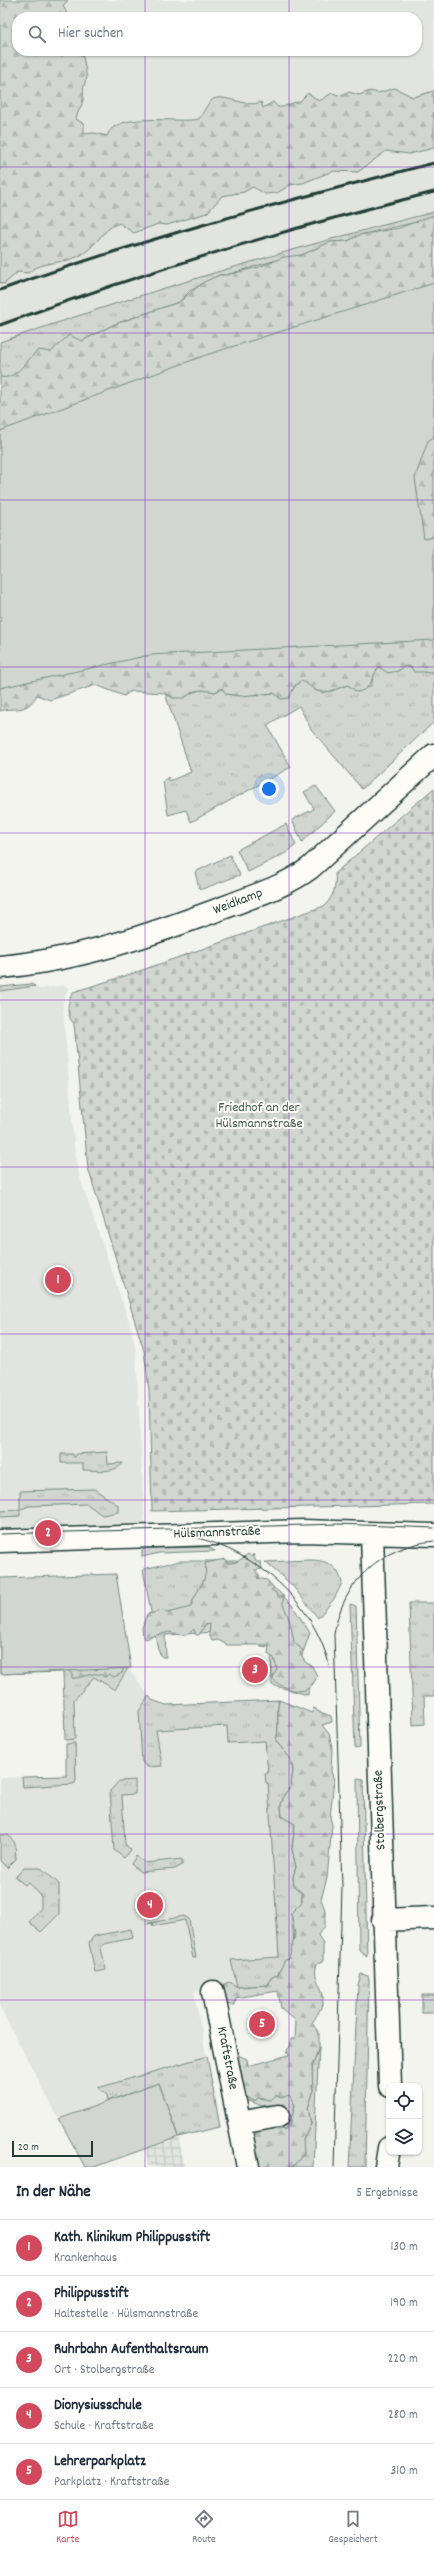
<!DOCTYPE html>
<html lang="de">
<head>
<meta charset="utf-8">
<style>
  :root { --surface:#fff; --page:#f6f6f7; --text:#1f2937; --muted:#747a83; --line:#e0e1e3; --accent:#d1495b }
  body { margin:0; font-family:Dekko,sans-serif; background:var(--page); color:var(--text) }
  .controls { position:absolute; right:12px; bottom:12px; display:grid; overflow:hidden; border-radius:8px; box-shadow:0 1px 3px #0004 }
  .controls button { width:36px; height:36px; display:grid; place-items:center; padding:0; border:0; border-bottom:1px solid var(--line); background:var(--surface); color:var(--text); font:20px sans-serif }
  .scale { position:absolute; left:12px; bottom:10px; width:81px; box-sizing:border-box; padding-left:4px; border:2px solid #1f3d34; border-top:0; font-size:11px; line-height:14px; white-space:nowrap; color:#1f3d34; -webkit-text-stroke:3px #fdfcf7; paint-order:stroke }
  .you { position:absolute; left:269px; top:789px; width:14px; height:14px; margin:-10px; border:3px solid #fff; border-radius:50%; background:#1a73e8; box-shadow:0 0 0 6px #1a73e833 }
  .badge { display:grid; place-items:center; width:26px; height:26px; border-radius:50%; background:var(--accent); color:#fff; font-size:13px; font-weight:700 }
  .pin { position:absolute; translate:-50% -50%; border:2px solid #fff; box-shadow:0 1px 4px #0006 }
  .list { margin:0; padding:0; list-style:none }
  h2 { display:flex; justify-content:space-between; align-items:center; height:52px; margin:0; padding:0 16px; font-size:17px }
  h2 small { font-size:13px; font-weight:400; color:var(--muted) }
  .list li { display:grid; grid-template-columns:26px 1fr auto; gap:12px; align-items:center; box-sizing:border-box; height:56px; padding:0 16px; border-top:1px solid var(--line) }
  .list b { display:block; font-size:15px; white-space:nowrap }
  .list p { margin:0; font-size:13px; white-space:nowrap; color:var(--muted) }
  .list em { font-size:13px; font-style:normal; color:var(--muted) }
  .icon { flex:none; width:22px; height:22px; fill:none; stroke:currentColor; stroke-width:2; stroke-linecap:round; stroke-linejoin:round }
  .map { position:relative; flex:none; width:434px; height:2167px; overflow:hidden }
  .search { position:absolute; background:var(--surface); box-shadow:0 1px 3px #0004; left:12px; right:12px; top:12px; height:44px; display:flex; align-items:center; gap:10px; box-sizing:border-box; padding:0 14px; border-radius:16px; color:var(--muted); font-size:15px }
  .sheet { height:332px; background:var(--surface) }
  nav { display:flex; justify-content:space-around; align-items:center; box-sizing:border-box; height:56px; border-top:1px solid var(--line); background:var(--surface); font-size:11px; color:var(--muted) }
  nav a { display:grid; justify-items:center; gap:2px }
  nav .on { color:var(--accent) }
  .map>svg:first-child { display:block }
  .built { fill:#e2e5df }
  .industrial { fill:url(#industrial-grid) }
  .grass { fill:url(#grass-tufts); stroke:#788a82 }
  .forest { fill:url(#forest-firs); stroke:#788a82 }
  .cemetery { fill:url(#cemetery-stones); stroke:#788a82 }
  .park { fill:#d1d6d1; stroke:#788a82 }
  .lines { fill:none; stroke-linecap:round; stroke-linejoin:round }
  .minor-casing { stroke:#1f3d34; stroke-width:25 }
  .minor { stroke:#fdfcf7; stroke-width:22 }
  .tram { stroke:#1f3d34; stroke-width:1 }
  .rail { stroke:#1f3d34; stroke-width:3 }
  .grid { fill:none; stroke:#7b2cbf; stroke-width:1; stroke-opacity:0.55 }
  .labels { text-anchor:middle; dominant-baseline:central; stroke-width:4; stroke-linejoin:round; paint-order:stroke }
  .street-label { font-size:14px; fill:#1f3d34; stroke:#fdfcf7 }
  .park-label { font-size:14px; fill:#435c53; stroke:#fdfcf7 }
</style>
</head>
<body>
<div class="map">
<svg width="434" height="2167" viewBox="0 0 434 2167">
  <defs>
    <pattern id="industrial-grid" width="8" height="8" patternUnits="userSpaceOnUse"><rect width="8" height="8" fill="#e2e5df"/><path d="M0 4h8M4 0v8" fill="none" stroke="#c1c5c0"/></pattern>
    <pattern id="grass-tufts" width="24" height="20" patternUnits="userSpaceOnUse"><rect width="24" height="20" fill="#d1d6d1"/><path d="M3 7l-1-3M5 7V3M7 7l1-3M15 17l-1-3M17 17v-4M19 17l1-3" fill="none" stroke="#b3b9b4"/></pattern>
    <pattern id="forest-firs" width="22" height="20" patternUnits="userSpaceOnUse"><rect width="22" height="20" fill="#d1d6d1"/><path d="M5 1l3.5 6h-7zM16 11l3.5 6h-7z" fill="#b3b9b4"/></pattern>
    <pattern id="cemetery-stones" width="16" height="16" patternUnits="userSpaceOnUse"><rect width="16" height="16" fill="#d1d6d1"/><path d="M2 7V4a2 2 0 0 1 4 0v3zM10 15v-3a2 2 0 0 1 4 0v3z" fill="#b3b9b4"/></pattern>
  </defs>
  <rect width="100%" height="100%" fill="#f4f4ef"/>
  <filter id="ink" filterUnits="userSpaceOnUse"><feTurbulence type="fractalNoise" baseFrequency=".025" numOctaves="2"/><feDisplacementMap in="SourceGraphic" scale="8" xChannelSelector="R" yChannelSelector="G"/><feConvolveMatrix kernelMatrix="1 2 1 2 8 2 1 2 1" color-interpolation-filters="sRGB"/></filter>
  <g filter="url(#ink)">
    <path class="built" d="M 53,0 L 434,0 L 434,212 L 185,282 L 0,342 L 0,267 L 60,51 L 417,51 L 417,17 L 55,17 Z
      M 31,984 L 41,989 L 63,985 L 69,988 L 63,1002 L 64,1018 L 75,1156 L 81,1181 L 131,1327 L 136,1351 L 145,1536 L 0,1541 L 0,987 Z
      M 128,1668 L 152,1700 L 166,1705 L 279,1700 L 289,1960 L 237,1987 L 220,1986 L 194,1992 L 220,2127 L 178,2137 L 159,2083 L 59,2119 L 0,2008 L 0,1778 L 67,1775 L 63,1672 Z"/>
    <path class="industrial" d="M 178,2137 L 185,2167 L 149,2167 L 145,2149 Z"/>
    <path class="grass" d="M 434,212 L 434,215 L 426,220 L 359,235 L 348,241 L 330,242 L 302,255 L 273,261 L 226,275 L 219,275 L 190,291 L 179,302 L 115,324 L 82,341 L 51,352 L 15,375 L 5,378 L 0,377 L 0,342 C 143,293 287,249 434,212 Z
      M 405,666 L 429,673 L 434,672 L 434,722 L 362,789 L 311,729 L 299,706 L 267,725 L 291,767 L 191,822 L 186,810 L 168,815 L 163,781 L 168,777 L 169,781 L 191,772 L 165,693 C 181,703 187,692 202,690 C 206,689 211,691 215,692 C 231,683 255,697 274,693 L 281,699 L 301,681 C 308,681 311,689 317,691 C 327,695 338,687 348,685 L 357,692 L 371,686 L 374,673 L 379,667 L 398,671 Z
      M 316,786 L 335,811 L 302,842 L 292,820 L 314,809 L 304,792 Z
      M 286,824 L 296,845 L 286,853 L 248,872 L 237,850 Z
      M 230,855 L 240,875 L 202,889 L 199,888 L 195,872 Z
      M 31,984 L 35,986 L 0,991 L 0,987 Z
      M 107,1452 L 108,1464 L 123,1463 C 115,1474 95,1470 83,1470 L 83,1463 L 61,1463 L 61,1454 L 73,1454 L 74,1457 L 76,1456 L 76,1454 Z
      M 94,1489 L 118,1505 L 118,1512 L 102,1515 L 87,1504 L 29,1506 L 20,1510 L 20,1516 L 0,1517 L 0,1511 L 20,1510 L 20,1491 Z
      M 208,1547 L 215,1551 L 159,1553 L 142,1557 L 142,1550 L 148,1548 Z
      M 310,1560 C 326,1560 338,1565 342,1583 L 334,1599 L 318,1618 L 292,1585 L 265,1562 Z
      M 180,1561 L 236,1561 L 279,1592 L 292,1605 L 310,1633 L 301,1658 L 309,1674 L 308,1695 L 272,1685 L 271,1647 L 260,1646 L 259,1643 L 236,1644 L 235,1631 L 165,1635 L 166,1657 L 162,1657 L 158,1650 L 143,1569 Z
      M 409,1603 L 434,1603 L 434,1696 L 424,1696 L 425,1724 L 413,1725 Z
      M 350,1604 L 356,1606 L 360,1748 L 355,1749 Z
      M 0,1633 L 128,1668 L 115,1690 L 94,1677 L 74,1700 L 75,1739 L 65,1740 L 63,1672 L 0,1674 Z
      M 149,1696 L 152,1700 L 166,1705 L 279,1700 C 276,1714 280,1728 276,1741 L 290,1758 L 293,1770 L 291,1786 L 284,1795 L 281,1805 L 282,1816 L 295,1824 L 292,1849 L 296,1867 L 293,1877 L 294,1886 L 302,1893 L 302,1902 L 291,1913 C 293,1927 296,1947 289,1960 C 286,1966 280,1967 278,1974 L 271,1978 L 268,1985 L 237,1987 L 231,1960 L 279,1957 L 268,1783 L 266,1783 L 265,1774 L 268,1773 L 265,1741 L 228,1743 L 227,1726 L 156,1730 L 162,1766 L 147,1767 L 142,1762 L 139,1711 Z
      M 75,1743 L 76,1781 L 74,1784 L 23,1787 L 22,1777 L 66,1776 L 66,1744 Z
      M 357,1778 L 363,1779 L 367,1956 L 359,1950 Z
      M 135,1780 L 135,1794 L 122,1795 L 125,1844 L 131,1850 L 124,1858 L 114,1850 L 110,1791 L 119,1781 Z
      M 0,1835 L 8,1835 L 15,1843 L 16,1859 L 7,1868 L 0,1861 Z
      M 136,1856 L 145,1863 L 182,1859 L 182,1865 L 175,1869 L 140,1872 L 131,1864 Z
      M 24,1868 L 41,1868 L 59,1884 L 59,1914 L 41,1932 L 29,1922 L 41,1908 L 41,1896 L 28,1882 L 25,1885 L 15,1877 Z
      M 184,1916 L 189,1919 L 196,1958 L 193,1958 L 185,1920 L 153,1926 L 152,1923 L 146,1924 Z
      M 131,1929 L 133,1938 L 104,1944 L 101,1948 L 106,1970 L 95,1972 L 89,1943 L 94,1936 Z
      M 361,1974 L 368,1976 L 369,1980 L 365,2167 L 349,2167 L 358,1985 Z
      M 422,1995 L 434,1995 L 434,2013 L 422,2013 Z
      M 319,2047 L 313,2167 L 292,2167 L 298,2157 L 303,2140 L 311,2124 L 308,2108 L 313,2093 L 312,2068 Z
      M 207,2056 L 220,2127 L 178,2137 L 159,2083 L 108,2101 L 107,2095 L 98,2088 Z
      M 276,2095 L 290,2095 L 295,2105 L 290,2124 L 286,2129 L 274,2129 L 288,2125 L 284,2104 L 262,2106 L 247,2100 L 247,2097 L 254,2101 L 258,2098 L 264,2100 Z"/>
    <path class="forest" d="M 0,0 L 68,0 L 63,6 L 69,17 L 17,17 L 17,51 L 82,51 L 87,78 C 82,87 84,91 83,100 C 82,107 77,112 76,119 L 84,124 L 84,134 L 94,133 L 107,136 C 115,110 179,124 199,119 C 203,113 207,104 212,100 C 222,92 248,109 261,102 L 263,108 L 273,102 L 278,107 C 286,108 290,102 299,102 L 308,93 L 319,101 L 332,93 L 342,96 L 349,92 L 359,95 L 370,91 L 378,93 L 395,88 L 413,97 L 434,91 L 434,148 L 409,154 L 386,151 L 358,172 L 333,171 L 303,183 L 290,185 L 277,193 L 265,194 L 253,187 L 244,192 L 222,196 L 207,213 L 167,225 L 158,224 L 134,233 L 119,223 C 101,229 96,249 77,257 C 61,264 41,261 28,273 L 18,272 L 4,284 L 0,283 Z
      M 434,215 L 434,293 L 0,449 L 0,377 C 15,381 28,359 38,350 L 51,352 L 69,335 L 82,341 L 115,324 L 179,302 L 204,282 L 219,275 L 226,275 L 259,267 L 284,257 L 302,255 L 330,242 L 348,241 L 359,235 L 399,228 Z
      M 434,403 L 434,672 L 414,672 L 411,667 L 405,666 L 398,671 L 388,673 L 379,667 C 370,678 373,689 357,692 L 348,685 C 340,687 332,692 324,692 C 305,692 303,664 289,698 L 281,699 L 274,693 L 240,696 L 226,694 L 222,688 L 215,692 L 202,690 L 194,691 L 184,698 L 173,698 L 165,693 L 131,691 L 124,696 L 96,685 L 50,700 L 37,695 C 25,715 16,706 0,711 L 0,649 Z
      M 248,1554 L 252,1557 L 253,1554 L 256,1562 L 261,1562 L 262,1569 L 255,1570 L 260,1576 L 257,1578 L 267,1580 L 274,1588 L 271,1590 L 276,1593 L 277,1597 L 283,1597 L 283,1605 C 289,1616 292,1628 294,1643 L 303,1650 L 300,1653 L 305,1662 L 312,1666 L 317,1676 C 311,1693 299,1693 285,1687 C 279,1684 276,1685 273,1678 L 277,1669 L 274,1658 L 268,1654 L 269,1645 L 227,1645 L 218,1640 L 212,1641 L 209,1634 L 210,1624 L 205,1625 L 199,1635 L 196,1635 L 194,1629 C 184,1639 180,1634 169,1632 C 161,1635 153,1634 147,1639 L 143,1637 L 142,1628 L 147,1614 L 163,1611 L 167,1613 L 191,1607 C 194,1591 209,1582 205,1563 L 225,1559 L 227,1563 C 236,1564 241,1559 248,1554 Z
      M 124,1667 L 122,1673 L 114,1677 L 109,1674 L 105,1677 C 92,1669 84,1679 72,1678 L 72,1674 L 67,1670 Z
      M 279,1700 L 312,1713 L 313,1708 L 316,1709 L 317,1711 L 331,1716 L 332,1722 L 322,1725 L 329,1734 L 332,1747 L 331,1771 L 334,1780 L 330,1817 L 332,1825 L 327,1878 L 321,1899 L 325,1910 L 325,1926 L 318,1935 L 323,1944 L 323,1961 L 317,1964 C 313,1976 318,1980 322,1991 C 326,2002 318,2014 312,2023 L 319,2033 L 319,2047 L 312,2068 L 313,2093 L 308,2108 L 311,2124 L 303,2140 L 304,2154 L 292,2167 L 260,2167 L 250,2137 L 258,2131 L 259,2127 L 267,2125 L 277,2130 L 286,2129 L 290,2124 L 295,2105 L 289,2095 L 281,2098 L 275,2095 L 270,2100 L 258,2098 L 254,2101 L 247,2097 L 241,2098 L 240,2064 L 236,2060 L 238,2055 L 247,2059 L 248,2066 L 289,2055 L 287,2050 L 290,2047 L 291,2039 L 295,2039 L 296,2021 L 281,2008 L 278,1991 L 236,1998 L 235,2005 L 221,2004 L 220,1986 L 229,1982 L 238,1987 L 268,1985 L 271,1978 L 278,1974 L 285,1960 L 289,1959 L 295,1934 L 291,1913 L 302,1902 L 302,1893 L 294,1886 L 293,1877 L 296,1867 L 292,1849 L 295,1824 L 282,1817 L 281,1805 L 284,1795 L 291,1786 L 293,1770 L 290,1758 L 276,1741 C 280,1728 276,1714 279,1700 Z"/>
    <path class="cemetery" d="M 434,788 L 434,1504 L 152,1511 L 149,1390 L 144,1351 L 88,1168 L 74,1024 C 65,1013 67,1004 73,992 L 131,974 L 324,906 C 333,898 337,886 335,873 Z"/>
    <path class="park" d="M 434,283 L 434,436 L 428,441 L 415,478 L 424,539 L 434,537 L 434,640 L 150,655 L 0,688 L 0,431 L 206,355 Z
      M 116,1574 L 131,1668 L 0,1674 L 0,1578 Z
      M 159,2083 L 178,2137 L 94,2167 L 85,2167 L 59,2119 Z"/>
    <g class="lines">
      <defs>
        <path id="minor" d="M 0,967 C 80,960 153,934 228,906 C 256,895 286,886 310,868 L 434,755
          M 372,1534 L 390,2086
          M 0,1541 L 303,1531 L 434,1535
          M 383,1920 L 434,1918
          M 213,1992 L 248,2167
          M 239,2123 L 278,2116
          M 386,2167 L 389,2148"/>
      </defs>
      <use href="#minor" class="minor-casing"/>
      <use href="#minor" class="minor"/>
      <path class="tram" d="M 175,1533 C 247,1544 313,1596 330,1668
        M 0,1534 L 338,1524 L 434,1528
        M 334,2167 L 342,1887 L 334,1634 C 343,1581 381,1546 434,1541"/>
      <path class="rail" d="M 0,290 C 142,239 288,200 434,163
        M 0,325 C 142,273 287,228 434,192"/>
    </g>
  </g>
  <path class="grid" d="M 145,0 L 145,17M 289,0 L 289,17M 145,51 L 145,2167M 289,51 L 289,2167M 0,167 L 434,167M 0,333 L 434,333M 0,500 L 434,500M 0,667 L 434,667M 0,833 L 434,833M 0,1000 L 434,1000M 0,1167 L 434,1167M 0,1334 L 434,1334M 0,1500 L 434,1500M 0,1667 L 434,1667M 0,1834 L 434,1834M 0,2000 L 434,2000"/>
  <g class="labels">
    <g class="street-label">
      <text transform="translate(238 902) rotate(-21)">Weidkamp</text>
      <text transform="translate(217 1533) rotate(-2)">Hülsmannstraße</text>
      <text transform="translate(380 1810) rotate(-92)">Stolbergstraße</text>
      <text transform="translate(227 2058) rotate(79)">Kraftstraße</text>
    </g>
    <g class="park-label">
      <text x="259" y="1108">Friedhof an der<tspan x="259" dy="16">Hülsmannstraße</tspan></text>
    </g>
  </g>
</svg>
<div class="controls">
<button><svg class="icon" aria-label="locate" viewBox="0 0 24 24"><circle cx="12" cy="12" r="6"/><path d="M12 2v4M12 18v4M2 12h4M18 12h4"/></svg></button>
<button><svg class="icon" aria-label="layers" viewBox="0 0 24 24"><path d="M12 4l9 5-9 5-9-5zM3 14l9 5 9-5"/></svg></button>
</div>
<div class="scale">20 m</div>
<div class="you"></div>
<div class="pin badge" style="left:58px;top:1280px">1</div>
<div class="pin badge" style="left:48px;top:1533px">2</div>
<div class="pin badge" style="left:255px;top:1670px">3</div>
<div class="pin badge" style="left:150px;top:1905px">4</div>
<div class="pin badge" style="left:262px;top:2024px">5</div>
<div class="search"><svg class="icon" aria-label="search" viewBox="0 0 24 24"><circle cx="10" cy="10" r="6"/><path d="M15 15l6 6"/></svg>Hier suchen</div>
</div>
<section class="sheet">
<h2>In der Nähe<small>5 Ergebnisse</small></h2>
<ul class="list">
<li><span class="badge">1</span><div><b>Kath. Klinikum Philippusstift</b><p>Krankenhaus</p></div><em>130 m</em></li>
<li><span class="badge">2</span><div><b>Philippusstift</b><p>Haltestelle · Hülsmannstraße</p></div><em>190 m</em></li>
<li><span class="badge">3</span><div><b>Ruhrbahn Aufenthaltsraum</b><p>Ort · Stolbergstraße</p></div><em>220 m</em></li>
<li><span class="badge">4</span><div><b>Dionysiusschule</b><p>Schule · Kraftstraße</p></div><em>280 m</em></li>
<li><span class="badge">5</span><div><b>Lehrerparkplatz</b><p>Parkplatz · Kraftstraße</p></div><em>310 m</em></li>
</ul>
</section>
<nav>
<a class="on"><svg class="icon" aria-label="map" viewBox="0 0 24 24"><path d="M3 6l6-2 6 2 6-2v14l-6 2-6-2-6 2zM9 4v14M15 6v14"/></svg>Karte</a>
<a><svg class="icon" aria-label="directions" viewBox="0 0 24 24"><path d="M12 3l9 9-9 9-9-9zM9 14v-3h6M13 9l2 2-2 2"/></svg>Route</a>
<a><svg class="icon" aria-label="saved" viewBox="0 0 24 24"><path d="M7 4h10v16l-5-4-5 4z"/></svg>Gespeichert</a>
</nav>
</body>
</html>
